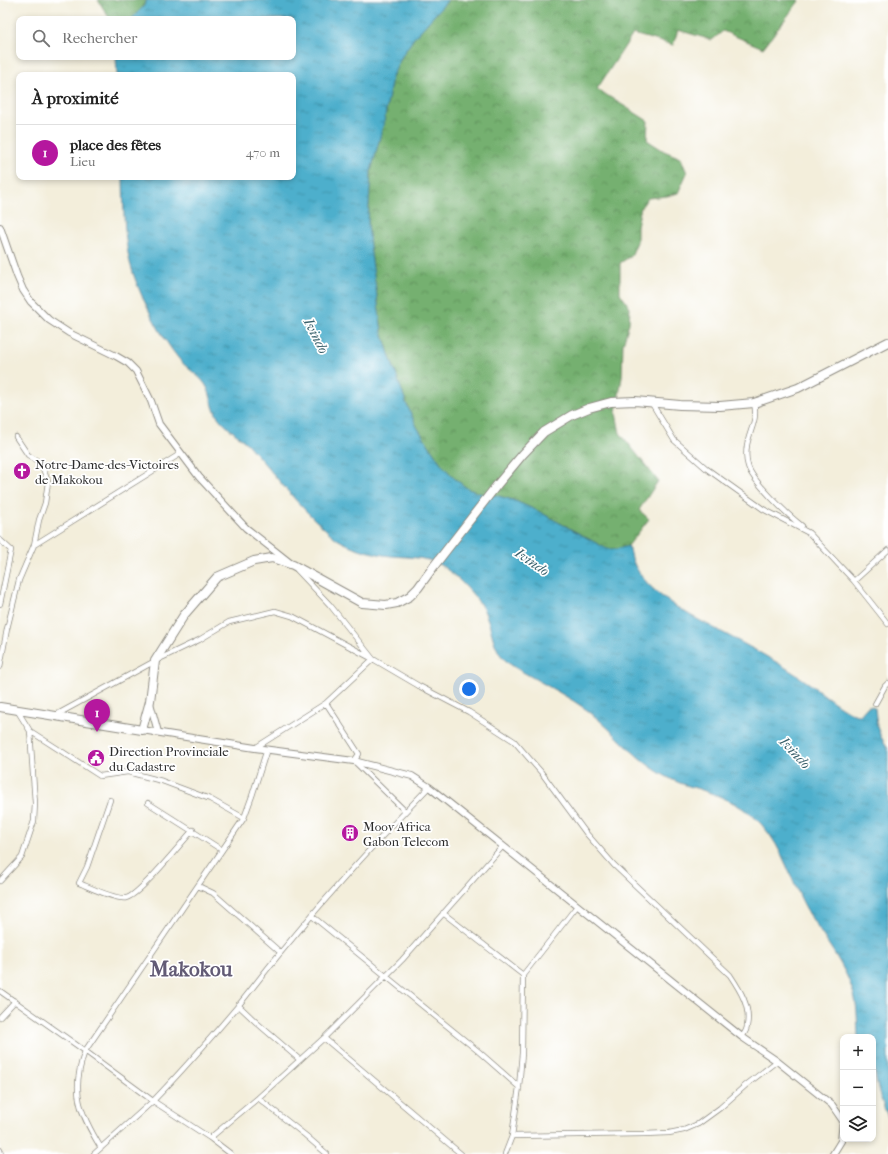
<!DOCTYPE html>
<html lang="fr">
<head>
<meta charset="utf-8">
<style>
  :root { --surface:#fff; --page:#f6f6f6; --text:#222; --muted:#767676; --line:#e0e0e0; --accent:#b5179e }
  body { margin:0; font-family:"IM FELL French Canon",serif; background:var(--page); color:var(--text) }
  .controls { position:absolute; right:12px; bottom:12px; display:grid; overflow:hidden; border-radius:8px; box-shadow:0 2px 6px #0003 }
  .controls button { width:36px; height:36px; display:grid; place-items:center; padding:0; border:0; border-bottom:1px solid var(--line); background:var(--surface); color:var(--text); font:20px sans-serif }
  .you { position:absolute; left:469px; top:689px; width:14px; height:14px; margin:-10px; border:3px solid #fff; border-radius:50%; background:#1a73e8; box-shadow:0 0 0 6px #1a73e833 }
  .badge { display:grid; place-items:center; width:26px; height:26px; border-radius:50%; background:var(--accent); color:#fff; font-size:13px; font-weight:700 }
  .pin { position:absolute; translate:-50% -33px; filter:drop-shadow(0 1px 2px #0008) }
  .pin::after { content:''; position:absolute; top:21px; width:14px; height:12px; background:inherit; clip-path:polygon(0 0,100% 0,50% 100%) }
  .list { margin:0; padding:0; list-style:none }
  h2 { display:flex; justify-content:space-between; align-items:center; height:52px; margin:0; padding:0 16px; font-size:17px }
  h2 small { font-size:13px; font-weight:400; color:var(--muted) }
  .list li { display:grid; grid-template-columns:26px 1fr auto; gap:12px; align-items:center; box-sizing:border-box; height:56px; padding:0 16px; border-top:1px solid var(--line) }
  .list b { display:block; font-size:15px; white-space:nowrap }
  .list p { margin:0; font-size:13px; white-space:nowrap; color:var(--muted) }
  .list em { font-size:13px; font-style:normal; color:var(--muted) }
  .icon { flex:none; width:22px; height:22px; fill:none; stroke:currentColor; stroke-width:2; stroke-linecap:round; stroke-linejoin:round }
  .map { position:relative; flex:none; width:888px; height:1154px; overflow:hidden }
  .search { position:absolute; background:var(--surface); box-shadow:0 2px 6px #0003; left:16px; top:16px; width:280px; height:44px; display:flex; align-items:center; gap:10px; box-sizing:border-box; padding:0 14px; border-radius:8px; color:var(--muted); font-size:15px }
  .panel { position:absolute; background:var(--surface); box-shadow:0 2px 6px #0003; left:16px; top:72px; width:280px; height:108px; border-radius:8px }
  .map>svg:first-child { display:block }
  .forest { fill:url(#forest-crowns); stroke:#506e4d }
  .water { fill:url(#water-ripples); stroke:#3c6d7c }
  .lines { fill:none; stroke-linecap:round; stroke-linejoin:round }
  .street-casing { stroke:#8f8c83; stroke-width:6 }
  .secondary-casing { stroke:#8f8c83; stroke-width:8 }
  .highway-casing { stroke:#8f8c83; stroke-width:10 }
  .street { stroke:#fff; stroke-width:4.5 }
  .secondary { stroke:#fff; stroke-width:6 }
  .highway { stroke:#fff; stroke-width:8 }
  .labels { text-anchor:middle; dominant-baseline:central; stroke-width:3.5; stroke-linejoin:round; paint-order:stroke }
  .poi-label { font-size:13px; fill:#2b2b2b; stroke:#fff; text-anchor:start }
  .water-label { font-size:14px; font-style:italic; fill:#39606b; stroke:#fff }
  .town-label { font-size:21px; font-weight:bold; fill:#625b75; stroke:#fff }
</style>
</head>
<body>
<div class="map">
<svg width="888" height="1154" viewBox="0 0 888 1154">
  <defs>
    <pattern id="forest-crowns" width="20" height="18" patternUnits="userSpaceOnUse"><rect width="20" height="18" fill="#74b06f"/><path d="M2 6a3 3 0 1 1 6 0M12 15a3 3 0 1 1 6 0" fill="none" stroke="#5f8f5b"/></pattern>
    <pattern id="water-ripples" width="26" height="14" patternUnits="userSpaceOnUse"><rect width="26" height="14" fill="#4dafcc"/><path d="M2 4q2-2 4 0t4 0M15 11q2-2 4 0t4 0" fill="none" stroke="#408fa6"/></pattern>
  </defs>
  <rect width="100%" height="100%" fill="#fff"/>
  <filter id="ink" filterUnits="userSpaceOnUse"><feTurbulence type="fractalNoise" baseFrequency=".025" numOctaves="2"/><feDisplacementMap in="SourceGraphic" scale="8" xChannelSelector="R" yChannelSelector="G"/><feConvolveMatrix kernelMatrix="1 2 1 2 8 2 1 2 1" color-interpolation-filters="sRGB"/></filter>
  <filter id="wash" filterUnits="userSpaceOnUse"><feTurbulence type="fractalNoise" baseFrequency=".012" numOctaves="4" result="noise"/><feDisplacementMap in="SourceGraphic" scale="16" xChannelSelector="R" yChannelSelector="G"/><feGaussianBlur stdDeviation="0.9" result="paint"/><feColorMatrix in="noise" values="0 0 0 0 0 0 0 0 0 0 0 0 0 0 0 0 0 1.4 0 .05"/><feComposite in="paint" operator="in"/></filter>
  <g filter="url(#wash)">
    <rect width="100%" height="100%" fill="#f3eedb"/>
    <path class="forest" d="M 98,0 L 147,0 L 143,7 L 131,19 L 110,19 Z
      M 448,0 L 799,0 L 799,1 L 763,48 L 723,31 L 712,40 L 678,30 L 673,45 L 633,34 L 597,89 L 648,121 L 647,140 L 664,151 L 681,158 L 687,173 L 678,193 L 667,196 L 648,198 L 641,207 L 637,226 L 637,242 L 631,256 L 620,263 L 620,293 L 630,308 L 629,323 L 623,344 L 622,377 L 616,413 L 620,433 L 658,481 L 639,510 L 649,519 L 628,546 L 617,549 L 607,549 L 538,511 L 513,500 L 495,495 L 482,494 L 468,489 L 455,479 L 442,465 L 417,427 L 407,405 L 390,357 L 382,332 L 370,246 L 368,222 L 371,171 L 384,122 L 392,77 L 402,56 L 414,38 Z"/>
    <path class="water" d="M 147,0 L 448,0 L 414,38 L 402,56 L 392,77 L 384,122 L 371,171 L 368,222 L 370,246 L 382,332 L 390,357 L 407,405 L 417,427 L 442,465 L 455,479 L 468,489 L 482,494 L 495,495 L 513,500 L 538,511 L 607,549 L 617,549 L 628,546 C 631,550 631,556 633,561 C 639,577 654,591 668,601 C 687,615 709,625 729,636 C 756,650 783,665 807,682 C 818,689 850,717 860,715 L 868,706 L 872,706 L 875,708 L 877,727 L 881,737 L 888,748 L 888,1117 C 875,1087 873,1069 873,1037 L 858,1037 C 857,1023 858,1008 854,995 C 846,965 822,937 807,910 C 791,882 784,849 762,825 C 747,808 726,798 705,791 C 694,787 682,785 671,779 C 637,763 616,732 587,710 C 569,697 549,687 530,676 C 521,671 511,666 504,659 C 493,648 492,629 486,615 C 480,599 456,575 442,566 C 425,555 402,558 383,555 C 367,552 350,547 337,539 C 329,533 321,525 314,519 C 290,496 271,470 249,446 C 240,436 227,429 218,417 C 211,407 212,394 205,384 C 199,375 186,368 179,359 C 161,337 142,300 133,273 C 123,243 124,209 123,177 L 293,177 L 293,75 L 117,75 L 116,57 L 293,57 L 293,19 L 131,19 L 143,7 Z"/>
  </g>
  <g filter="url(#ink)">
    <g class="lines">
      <defs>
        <path id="street" d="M 651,402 L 674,440 L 707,469 L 763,509 L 809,533 L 854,581 L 888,624
          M 754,403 C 758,420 750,429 747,445 C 746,452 746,460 748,466 C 752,481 789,516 802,526
          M 0,540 L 11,550 L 0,604
          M 34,545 L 180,454
          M 854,581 L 888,550
          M 0,667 L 7,629 L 19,580 L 34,545 L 39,520 L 45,503 L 48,482 L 41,463 L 28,455 L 16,437
          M 326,703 L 359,754 L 354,761 L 405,811
          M 875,704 L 885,686 L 888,683
          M 56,715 L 155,661 L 199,640 L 229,622 L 275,611 L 292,616 L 373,659 L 419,686 L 469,712 L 514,741 L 541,772 L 586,833 L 614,865 L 730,975 C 740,990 751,1007 747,1026 C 747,1030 744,1034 742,1037
          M 30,731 L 100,776 L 128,772 L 162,781 L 210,799 L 244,818
          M 255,748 L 326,703 L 373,659 L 330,605 L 297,570
          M 110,800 L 87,867 L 79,883 C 89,887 116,900 126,898 C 139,896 182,842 193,830
          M 148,803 L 222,850
          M 0,881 L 22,857 L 34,821 L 35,803 L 30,731 L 17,710
          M 198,886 L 213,893 L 280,952
          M 443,913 L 523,975
          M 312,916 L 478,1051 L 519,1087
          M 0,991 L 85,1051 C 70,1092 80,1113 101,1148
          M 238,1005 L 257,1023 L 300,1060
          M 0,1017 L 15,1001
          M 324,1038 L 461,1154
          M 258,1098 L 305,1135 L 327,1154
          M 512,1136 L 645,1134 L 669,1133 L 684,1130 L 698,1124 L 720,1108 L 746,1085 L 777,1061
          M 210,1138 L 258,1098 L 324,1038 L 402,960 L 503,846
          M 0,1150 L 1,1154
          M 94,1154 L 153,1101 L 85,1051 L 244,818 L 252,796 L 267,749
          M 231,1154 L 210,1138 L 153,1101 C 182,1071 210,1039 238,1006 C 252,989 266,970 281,952 C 327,896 378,839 429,787
          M 505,1154 L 512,1136 L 519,1087 L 522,1053 L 523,975 L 577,906"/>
        <path id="secondary" d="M 0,227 L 17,276 L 23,290 L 31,302 L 49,320 L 69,333 L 116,356 L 128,363 L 136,371 L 151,401 L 159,424 L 199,477 L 246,528 L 289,562
          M 150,703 L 158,732
          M 142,730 L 255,748 L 354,761 L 412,776 L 429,787 L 742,1037 L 777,1061 L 832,1105 L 843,1121 L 841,1141 L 833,1154"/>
        <path id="highway" d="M 0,707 L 142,730 L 150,701 L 155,661 L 184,615 L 217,577 L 254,561 L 272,558 L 293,565 L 362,603 L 386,605 L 397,603 L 410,596 L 418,588 L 434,566 L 497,485 L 523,454 L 544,432 L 572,415 L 589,408 L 611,402 L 635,401 L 680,405 L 720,406 L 754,403 L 798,388 L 888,342"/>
      </defs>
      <use href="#street" class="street-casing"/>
      <use href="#secondary" class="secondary-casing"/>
      <use href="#highway" class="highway-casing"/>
      <use href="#street" class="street"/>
      <use href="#secondary" class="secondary"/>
      <use href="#highway" class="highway"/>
    </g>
  </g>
  <defs>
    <symbol id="church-disc" viewBox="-11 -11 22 22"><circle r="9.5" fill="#b5179e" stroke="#fff"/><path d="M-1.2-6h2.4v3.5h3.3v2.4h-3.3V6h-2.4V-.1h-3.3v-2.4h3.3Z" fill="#fff"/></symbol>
    <symbol id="civic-disc" viewBox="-11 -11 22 22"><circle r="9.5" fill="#b5179e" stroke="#fff"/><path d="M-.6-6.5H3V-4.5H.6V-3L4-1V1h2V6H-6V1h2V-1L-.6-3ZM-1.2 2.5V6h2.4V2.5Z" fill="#fff"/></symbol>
    <symbol id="building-disc" viewBox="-11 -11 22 22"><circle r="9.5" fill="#b5179e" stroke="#fff"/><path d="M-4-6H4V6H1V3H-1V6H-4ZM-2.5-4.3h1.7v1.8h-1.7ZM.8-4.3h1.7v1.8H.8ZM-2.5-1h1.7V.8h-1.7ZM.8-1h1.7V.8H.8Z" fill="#fff"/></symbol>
  </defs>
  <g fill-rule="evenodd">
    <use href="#church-disc" x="12" y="461" width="20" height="20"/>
    <use href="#civic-disc" x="86" y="748" width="20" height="20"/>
    <use href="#building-disc" x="340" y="823" width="20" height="20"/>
  </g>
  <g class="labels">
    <g class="poi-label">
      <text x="35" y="464">Notre-Dame-des-Victoires<tspan x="35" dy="15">de Makokou</tspan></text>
      <text x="109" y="751">Direction Provinciale<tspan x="109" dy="15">du Cadastre</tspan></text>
      <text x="363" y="826">Moov Africa<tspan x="363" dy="15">Gabon Telecom</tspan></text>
    </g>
    <g class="water-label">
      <text transform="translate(316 336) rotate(63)">Ivindo</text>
      <text transform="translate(532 562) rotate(35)">Ivindo</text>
      <text transform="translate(795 753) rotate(47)">Ivindo</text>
    </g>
    <g class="town-label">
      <text x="191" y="969">Makokou</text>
    </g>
  </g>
</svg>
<div class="controls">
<button>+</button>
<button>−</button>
<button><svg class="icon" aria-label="layers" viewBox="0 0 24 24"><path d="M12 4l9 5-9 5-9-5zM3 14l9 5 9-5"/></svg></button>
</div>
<div class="you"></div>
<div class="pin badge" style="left:97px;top:732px">1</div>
<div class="search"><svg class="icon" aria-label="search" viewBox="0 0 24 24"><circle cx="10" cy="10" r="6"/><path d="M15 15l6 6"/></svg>Rechercher</div>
<section class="panel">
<h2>À proximité<small></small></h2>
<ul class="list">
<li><span class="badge">1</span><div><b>place des fêtes</b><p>Lieu</p></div><em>470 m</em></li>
</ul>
</section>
</div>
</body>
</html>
